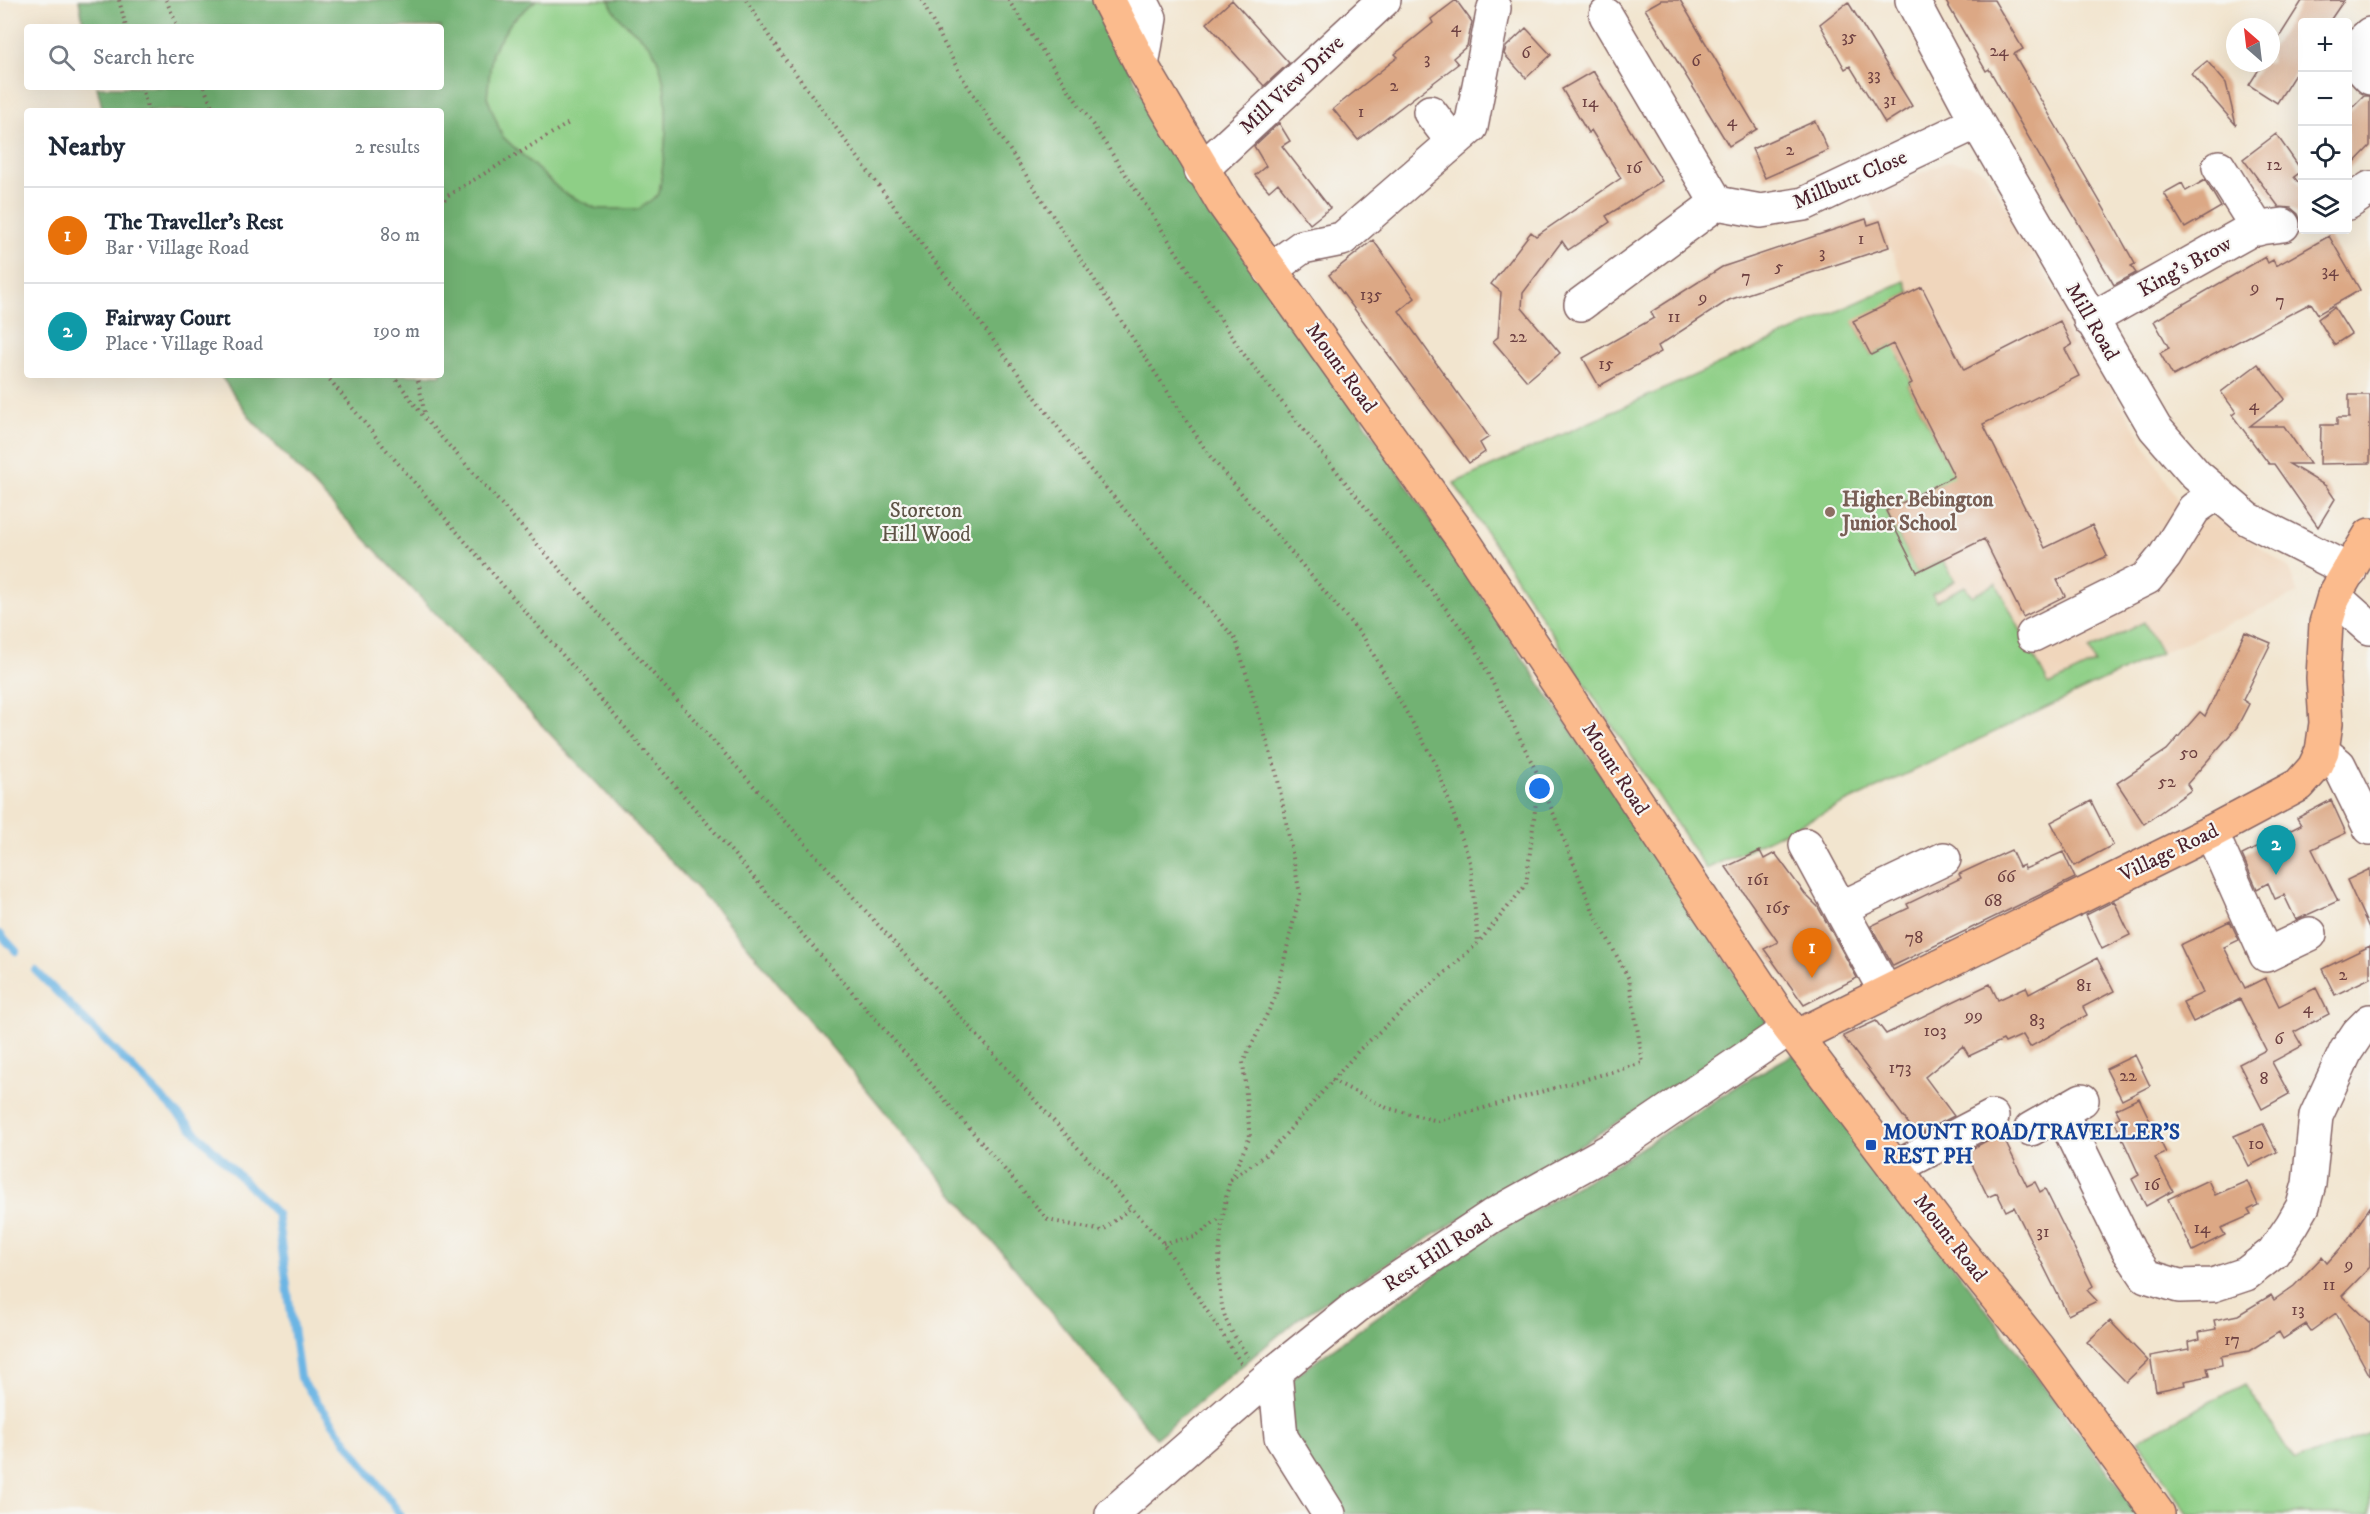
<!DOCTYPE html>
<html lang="en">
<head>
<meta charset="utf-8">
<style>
  :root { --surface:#fff; --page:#f6f6f7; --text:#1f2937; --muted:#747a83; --line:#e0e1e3; --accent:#111827 }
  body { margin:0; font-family:"IM FELL DW Pica",serif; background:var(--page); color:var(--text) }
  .controls { position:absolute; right:18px; top:18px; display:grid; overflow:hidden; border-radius:6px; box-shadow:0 6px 24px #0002 }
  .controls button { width:54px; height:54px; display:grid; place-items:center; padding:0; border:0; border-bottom:2px solid var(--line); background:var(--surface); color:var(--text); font:30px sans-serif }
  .compass { position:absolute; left:2226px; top:18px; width:54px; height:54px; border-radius:50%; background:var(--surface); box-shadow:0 6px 24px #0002; rotate:332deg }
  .you { position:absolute; left:1540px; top:789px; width:21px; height:21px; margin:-15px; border:4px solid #fff; border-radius:50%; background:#1a73e8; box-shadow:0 0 0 9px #1a73e833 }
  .badge { display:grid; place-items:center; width:39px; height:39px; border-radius:50%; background:var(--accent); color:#fff; font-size:20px; font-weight:700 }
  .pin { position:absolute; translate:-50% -50px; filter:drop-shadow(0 2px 3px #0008) }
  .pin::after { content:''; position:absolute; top:32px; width:21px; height:18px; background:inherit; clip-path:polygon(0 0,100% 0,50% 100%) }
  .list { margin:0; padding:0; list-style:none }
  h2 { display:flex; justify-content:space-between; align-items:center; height:78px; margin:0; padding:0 24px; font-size:26px }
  h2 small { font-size:20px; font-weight:400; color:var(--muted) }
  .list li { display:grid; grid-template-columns:39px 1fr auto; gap:18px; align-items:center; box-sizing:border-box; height:96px; padding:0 24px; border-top:2px solid var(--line) }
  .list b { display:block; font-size:22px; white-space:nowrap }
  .list p { margin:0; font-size:20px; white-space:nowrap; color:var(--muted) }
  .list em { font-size:20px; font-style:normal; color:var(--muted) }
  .icon { flex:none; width:33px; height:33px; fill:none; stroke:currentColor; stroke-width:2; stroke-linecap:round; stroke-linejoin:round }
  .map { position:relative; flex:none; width:2370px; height:1514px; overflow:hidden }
  .search { position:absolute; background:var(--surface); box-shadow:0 6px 24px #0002; left:24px; top:24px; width:420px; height:66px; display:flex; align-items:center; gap:15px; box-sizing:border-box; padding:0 21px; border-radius:6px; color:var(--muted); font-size:22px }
  .panel { position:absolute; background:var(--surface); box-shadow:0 6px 24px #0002; left:24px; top:108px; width:420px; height:270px; border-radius:6px }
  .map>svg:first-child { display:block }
  .built { fill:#f0d6bc }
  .green { fill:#8ecf86; stroke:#6c7758; stroke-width:1.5 }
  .forest { fill:#72b273; stroke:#5e684f; stroke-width:1.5 }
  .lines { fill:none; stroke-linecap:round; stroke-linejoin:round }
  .stream { stroke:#6cb5e4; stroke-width:8 }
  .building { fill:#dca885 }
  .minor-casing { stroke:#856464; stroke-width:36 }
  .major-casing { stroke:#856464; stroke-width:36 }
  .path { stroke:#856464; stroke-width:4; stroke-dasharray:1.5 4.5; stroke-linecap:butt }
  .minor { stroke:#fff; stroke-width:33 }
  .major { stroke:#fbbb8d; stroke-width:33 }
  .education-dot { fill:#8d6e63; stroke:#f6f6f2; stroke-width:2 }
  .transit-dot { fill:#1a4fb4; stroke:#f6f6f2; stroke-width:2 }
  .labels { text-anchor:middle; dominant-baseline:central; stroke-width:4.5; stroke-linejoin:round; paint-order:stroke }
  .number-label { font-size:18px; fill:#6e4142 }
  .street-label { font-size:21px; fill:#4a1f2b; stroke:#f6f6f2 }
  .education-label { font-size:21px; font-weight:bold; fill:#785e54; stroke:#f6f6f2; text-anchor:start }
  .park-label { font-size:21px; fill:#5e5446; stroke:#f6f6f2 }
  .transit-label { font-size:21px; font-weight:bold; fill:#164399; stroke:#f6f6f2; text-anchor:start }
</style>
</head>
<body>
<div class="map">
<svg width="2370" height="1514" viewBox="0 0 2370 1514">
  <rect width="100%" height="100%" fill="#f6f6f2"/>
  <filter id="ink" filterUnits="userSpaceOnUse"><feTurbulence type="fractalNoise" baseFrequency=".0167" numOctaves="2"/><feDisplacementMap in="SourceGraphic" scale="12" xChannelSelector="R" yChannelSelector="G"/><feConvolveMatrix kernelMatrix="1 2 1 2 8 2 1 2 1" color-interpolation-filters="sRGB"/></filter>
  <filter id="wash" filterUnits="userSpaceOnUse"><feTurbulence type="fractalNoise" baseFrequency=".008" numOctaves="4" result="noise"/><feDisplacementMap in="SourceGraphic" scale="24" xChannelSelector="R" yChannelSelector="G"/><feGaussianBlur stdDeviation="1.35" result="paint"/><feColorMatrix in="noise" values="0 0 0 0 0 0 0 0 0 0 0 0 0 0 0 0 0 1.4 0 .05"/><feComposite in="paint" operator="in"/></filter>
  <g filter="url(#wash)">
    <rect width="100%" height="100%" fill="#f2e5cf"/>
    <path class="built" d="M 1946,162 L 1966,164 L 1985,171 L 2181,506 L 2196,520 L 2217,517 L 2288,567 L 2298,593 L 2161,653 L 1706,869 L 1454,483 L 1904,281 L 1869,196 Z"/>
    <path class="green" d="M 536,0 L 609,0 C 620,28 644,32 654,52 C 674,91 665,153 659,195 L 639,209 L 597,209 L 562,192 L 502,136 L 487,97 L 492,52 L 511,22 Z
      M 1905,281 L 1910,293 L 1854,322 L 1871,355 L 1915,333 L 1899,357 L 1912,383 L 1908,385 L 1944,456 L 1960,480 L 1941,483 L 1886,511 L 1917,572 L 1943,560 L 1955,581 L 1932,594 L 1936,601 L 1965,586 L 1972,596 L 1996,583 L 2049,685 L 2095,663 L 2089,650 L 2144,622 L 2161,653 L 1706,869 L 1454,483 Z
      M 2245,1384 L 2295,1461 L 2370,1433 L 2370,1514 L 2188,1514 L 2138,1440 Z"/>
    <path class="forest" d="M 79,0 L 536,0 L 511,22 L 492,52 L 487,97 L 502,136 L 562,192 L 597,209 L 639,209 L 659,194 C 665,153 674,91 654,52 C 643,32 619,27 609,0 L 1095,0 L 1161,132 L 1317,351 L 1771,1028 L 1299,1318 L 1156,1438 L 719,912 L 252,420 L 220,375 L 441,375 L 441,111 L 103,111 L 97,87 L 441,87 L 441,27 L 84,27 Z
      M 1794,1054 L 2140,1514 L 1338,1514 L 1293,1440 L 1286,1408 L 1294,1377 L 1486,1238 L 1622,1160 L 1744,1082 Z"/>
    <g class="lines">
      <path class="stream" d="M 0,934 L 16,951
        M 36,971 L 277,1214 L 300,1378 L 400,1514"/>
    </g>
    <g id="blocks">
      <path class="building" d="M 1232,0 L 1289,63 L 1264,86 L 1207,23 Z
        M 1456,0 L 1472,22 L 1467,46 L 1453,58 L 1458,64 L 1358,140 L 1333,109 L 1398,57 L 1395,54 L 1433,23 L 1431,19 Z
        M 1661,0 L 1680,0 L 1757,129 L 1729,146 L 1645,9 Z
        M 1945,0 L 1994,0 L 2023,49 L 2014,54 L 2109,217 L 2135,264 L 2131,266 L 2136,273 L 2114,285 L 1989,69 L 1986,71 Z
        M 2344,0 L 2329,22 L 2302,22 L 2302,63 L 2277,103 L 2249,85 L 2263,63 L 2271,63 L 2271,50 L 2302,1 Z
        M 1848,2 L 1912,106 L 1885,123 L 1850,66 L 1845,69 L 1820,24 Z
        M 1526,28 L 1551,55 L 1526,78 L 1504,54 L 1506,47 Z
        M 2207,61 L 2226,83 L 2236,125 L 2191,74 Z
        M 1593,71 L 1662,181 L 1606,216 L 1610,222 L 1568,250 L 1562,241 L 1523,293 L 1522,308 L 1560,353 L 1527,381 L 1493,341 L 1498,337 L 1501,292 L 1491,284 L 1531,232 L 1536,236 L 1621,178 L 1591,130 L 1588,133 L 1562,89 Z
        M 2364,96 L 2370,96 L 2370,146 L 2348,169 L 2348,112 Z
        M 1815,121 L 1828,150 L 1765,178 L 1752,149 Z
        M 1279,123 L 1290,141 L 1282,146 L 1330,208 L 1310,224 L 1278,183 L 1269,191 L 1255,175 L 1266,166 L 1254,146 Z
        M 2276,134 L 2302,171 L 2294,177 L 2302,187 L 2302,224 L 2298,214 L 2291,208 L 2279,207 L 2243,159 Z
        M 2205,180 L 2221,207 L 2185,228 L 2164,193 L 2182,183 L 2186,191 Z
        M 1866,219 L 1868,225 L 1880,221 L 1889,247 L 1729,300 L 1658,346 L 1661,352 L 1599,386 L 1583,358 L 1654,318 L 1651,312 L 1722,267 Z
        M 2329,236 L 2360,290 L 2318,314 L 2311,303 L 2173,376 L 2160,353 L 2169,348 L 2154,321 L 2265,257 L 2268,263 L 2273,260 L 2276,266 Z
        M 1373,240 L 1415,298 L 1399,311 L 1489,437 L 1480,443 L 1485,452 L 1469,463 L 1329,275 Z
        M 1922,287 L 1964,370 L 2060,321 L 2072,345 L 2065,349 L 2079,376 L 1983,424 L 2045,548 L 2092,525 L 2107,556 L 2057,580 L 2065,596 L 2023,617 L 1984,539 L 1917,572 L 1886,511 L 1954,476 L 1908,385 L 1912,383 L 1893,344 L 1871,355 L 1853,321 Z
        M 2334,307 L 2351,334 L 2334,345 L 2318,319 Z
        M 2258,364 L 2285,399 L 2250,426 L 2284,426 L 2310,464 L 2289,464 L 2326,486 L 2335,499 L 2318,527 L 2274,464 L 2269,464 L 2232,415 L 2236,412 L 2221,392 Z
        M 2349,395 L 2370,395 L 2370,463 L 2320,464 L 2321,425 L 2337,425 L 2337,418 L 2349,418 Z
        M 2245,632 L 2271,643 L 2243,700 L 2249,704 L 2237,727 L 2187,784 L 2191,790 L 2144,824 L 2117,783 L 2167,750 L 2200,712 L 2205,716 Z
        M 2331,800 L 2346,833 L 2312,849 L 2338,901 L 2296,920 L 2284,895 L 2275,899 L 2268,883 L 2257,889 L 2242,855 L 2301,825 L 2297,818 Z
        M 2091,801 L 2113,845 L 2074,866 L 2051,822 Z
        M 2011,850 L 2019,867 L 2024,865 L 2025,869 L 2063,852 L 2075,878 L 1893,966 L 1871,926 L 1909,908 L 1907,904 L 1961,878 L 1959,874 Z
        M 1760,851 L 1764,859 L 1775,853 L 1805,894 L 1818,907 L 1857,978 L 1804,1005 L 1764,949 L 1778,942 L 1726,867 Z
        M 2370,869 L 2370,930 L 2347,880 Z
        M 2114,901 L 2130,935 L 2102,949 L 2086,915 Z
        M 2230,921 L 2239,940 L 2224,947 L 2245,988 L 2265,978 L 2279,1006 L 2316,988 L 2329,1014 L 2294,1032 L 2302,1046 L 2272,1062 L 2289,1094 L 2262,1109 L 2239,1064 L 2266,1050 L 2240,999 L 2193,1022 L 2183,1002 L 2203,993 L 2180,945 Z
        M 2370,946 L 2370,978 L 2335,995 L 2322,969 Z
        M 2097,958 L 2114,991 L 2083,1007 L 2087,1015 L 2030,1047 L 2023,1035 L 2005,1043 L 2003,1040 L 1969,1056 L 1963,1046 L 1925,1077 L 1954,1116 L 1917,1135 L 1843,1036 L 1876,1021 L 1886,1034 L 1990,984 L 1998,1000 L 2026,987 L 2029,994 Z
        M 2135,1055 L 2150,1086 L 2122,1100 L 2106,1069 Z
        M 2139,1098 L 2166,1153 L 2155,1158 L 2173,1191 L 2146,1206 L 2132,1179 L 2139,1175 L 2114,1120 L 2120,1117 L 2116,1109 Z
        M 2263,1124 L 2277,1152 L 2249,1166 L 2234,1136 Z
        M 2001,1133 L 2027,1186 L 2035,1182 L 2040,1192 L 2045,1189 L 2093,1286 L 2087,1290 L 2097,1301 L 2068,1315 L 2014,1207 L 2006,1211 L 1997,1193 L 1988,1197 L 1966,1152 Z
        M 2208,1180 L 2215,1195 L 2247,1181 L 2258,1205 L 2248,1210 L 2251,1215 L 2221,1228 L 2225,1235 L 2193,1251 L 2168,1199 Z
        M 2370,1207 L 2370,1267 L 2342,1296 L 2370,1323 L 2370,1376 L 2336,1313 L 2311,1331 L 2306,1324 L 2283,1339 L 2279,1332 L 2249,1351 L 2221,1356 L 2222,1365 L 2207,1368 L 2209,1376 L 2184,1381 L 2185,1385 L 2156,1391 L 2150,1356 L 2189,1349 L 2188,1342 L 2200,1339 L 2199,1332 L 2216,1329 L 2214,1320 L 2238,1315 L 2271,1295 L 2274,1300 L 2294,1286 L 2322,1257 L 2327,1263 L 2348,1240 Z
        M 2110,1321 L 2148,1361 L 2126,1382 L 2087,1342 Z"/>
    </g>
  </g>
  <g filter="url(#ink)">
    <use href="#blocks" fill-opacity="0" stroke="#856464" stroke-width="1.5"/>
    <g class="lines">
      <defs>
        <path id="minor" d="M 1141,0 L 1150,18 L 1142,66
          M 1912,0 L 1977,122 L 2155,428 L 2196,475 L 2248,519 L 2350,571
          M 1606,15 L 1717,203 L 1761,211 L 1804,204 L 1977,122
          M 2370,34 L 2360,43 L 2351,58 L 2370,78
          M 1430,112 L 1453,142
          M 2219,167 L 2258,229
          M 1201,170 L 1384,0
          M 2348,203 L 2370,188
          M 1270,270 L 1302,247 L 1342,239 L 1471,127 L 1494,8
          M 1581,304 L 1717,203
          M 2090,320 L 2252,229 L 2283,225
          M 2334,596 L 2370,628
          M 2033,635 L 2147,578 L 2165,556 L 2194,509 L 2217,493
          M 2322,751 L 2339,765 L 2370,828
          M 2211,832 L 2266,955 L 2310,934
          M 1806,845 L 1885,991
          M 1841,908 L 1944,859
          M 2061,1112 L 2129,1251 L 2146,1276 L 2179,1286 L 2213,1285 L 2246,1274 L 2273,1253 L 2292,1225 L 2303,1206 L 2309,1184 L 2316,1116 L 2346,1051 L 2358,1033 L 2370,1021
          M 2031,1129 L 2082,1100
          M 1895,1168 L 1992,1117
          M 1275,1372 L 1281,1437 L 1329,1514
          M 1112,1514 L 1275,1372 L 1357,1306 L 1492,1216 L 1614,1148 L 1790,1028"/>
        <path id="major" d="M 1108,0 L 1142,66 L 1223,203 L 1461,537 L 1775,1009 L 1943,1231 L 2037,1347 L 2158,1514
          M 1796,1037 L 2211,832 L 2299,785 L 2314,768 L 2322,751 L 2326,723 L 2323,678 L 2326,623 L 2334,596 L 2370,535"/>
      </defs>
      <use href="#minor" class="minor-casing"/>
      <use href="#major" class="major-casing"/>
      <path class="path" d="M 119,0 L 126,27
        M 166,0 L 178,27
        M 746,0 L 776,47 L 1082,460 L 1236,640 L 1277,775 L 1300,894 L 1275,998 L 1243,1062 L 1250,1137 L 1230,1180
        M 921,0 L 962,77 L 1209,455 L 1364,638 L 1436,764 L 1470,862 L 1478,942
        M 1008,0 L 1107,146 L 1242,352 L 1473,643 L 1539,777 L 1526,885 L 1478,943 L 1360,1049 L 1271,1151 L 1230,1180 C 1221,1215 1212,1288 1227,1322 C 1232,1334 1241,1346 1248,1357
        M 142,87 L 148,111
        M 204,87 L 214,111
        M 441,205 L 447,196 L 569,123
        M 326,375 L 384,447 L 1048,1220 L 1102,1231 L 1129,1209
        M 393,375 L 426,420 L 1163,1243 L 1241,1363
        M 417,375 L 425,416
        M 1332,1080 L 1387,1108 L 1438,1121 L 1643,1063 L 1629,979 L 1593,911 L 1539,778
        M 1163,1243 L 1195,1237 L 1220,1218"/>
      <use href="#minor" class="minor"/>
      <use href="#major" class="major"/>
    </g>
  </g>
  <circle class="education-dot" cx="1830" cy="512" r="6"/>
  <rect class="transit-dot" x="1865" y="1139" width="12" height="12" rx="3"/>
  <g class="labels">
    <g class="number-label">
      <text x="1456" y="27">4</text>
      <text x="1849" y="37">35</text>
      <text x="1999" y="51">24</text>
      <text x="1526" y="53">6</text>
      <text x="1427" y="59">3</text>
      <text x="1696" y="61">6</text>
      <text x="1874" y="75">33</text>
      <text x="1394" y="86">2</text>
      <text x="1890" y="100">31</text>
      <text x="1590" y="102">14</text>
      <text x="1361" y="112">1</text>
      <text x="1732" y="121">4</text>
      <text x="1790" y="150">2</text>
      <text x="2274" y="165">12</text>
      <text x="1634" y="168">16</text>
      <text x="1861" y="239">1</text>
      <text x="1822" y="253">3</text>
      <text x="1779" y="267">5</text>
      <text x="2330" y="271">34</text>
      <text x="1746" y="277">7</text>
      <text x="2255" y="288">9</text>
      <text x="1371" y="295">135</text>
      <text x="1703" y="298">9</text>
      <text x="2280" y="301">7</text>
      <text x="1674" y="317">11</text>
      <text x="1518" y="337">22</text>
      <text x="1606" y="364">15</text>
      <text x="2254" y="405">4</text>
      <text x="2189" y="753">50</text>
      <text x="2167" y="782">52</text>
      <text x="2006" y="877">66</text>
      <text x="1758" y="880">161</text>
      <text x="1993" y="901">68</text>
      <text x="1778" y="908">165</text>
      <text x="1914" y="938">78</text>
      <text x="2343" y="975">2</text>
      <text x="2084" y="986">81</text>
      <text x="2308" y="1008">4</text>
      <text x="1974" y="1016">99</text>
      <text x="2037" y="1021">83</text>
      <text x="1935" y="1031">103</text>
      <text x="2279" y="1039">6</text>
      <text x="1900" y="1068">173</text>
      <text x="2128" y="1076">22</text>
      <text x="2264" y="1079">8</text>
      <text x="2256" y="1144">10</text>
      <text x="2152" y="1185">16</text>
      <text x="2202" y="1228">14</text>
      <text x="2043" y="1232">31</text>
      <text x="2349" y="1265">9</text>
      <text x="2329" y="1285">11</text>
      <text x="2298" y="1310">13</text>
      <text x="2232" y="1340">17</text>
    </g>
    <g class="street-label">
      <text transform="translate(1292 85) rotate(-43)">Mill View Drive</text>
      <text transform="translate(1850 180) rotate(-23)">Millbutt Close</text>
      <text transform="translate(2185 267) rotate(-29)">King's Brow</text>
      <text transform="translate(2092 322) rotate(60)">Mill Road</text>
      <text transform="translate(1341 368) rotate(54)">Mount Road</text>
      <text transform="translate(1615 769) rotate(57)">Mount Road</text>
      <text transform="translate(2169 853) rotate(-26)">Village Road</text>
      <text transform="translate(1950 1238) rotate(52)">Mount Road</text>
      <text transform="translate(1438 1253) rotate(-33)">Rest Hill Road</text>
    </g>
    <g class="education-label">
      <text x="1842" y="500">Higher Bebington<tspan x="1842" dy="24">Junior School</tspan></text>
    </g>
    <g class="park-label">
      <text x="926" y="511">Storeton<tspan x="926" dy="24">Hill Wood</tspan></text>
    </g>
    <g class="transit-label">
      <text x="1883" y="1133">MOUNT ROAD/TRAVELLER'S<tspan x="1883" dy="24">REST PH</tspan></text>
    </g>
  </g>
</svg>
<div class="controls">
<button>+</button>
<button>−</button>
<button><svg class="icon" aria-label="locate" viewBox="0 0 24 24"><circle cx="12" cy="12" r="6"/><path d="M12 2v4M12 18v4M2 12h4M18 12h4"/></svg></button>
<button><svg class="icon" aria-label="layers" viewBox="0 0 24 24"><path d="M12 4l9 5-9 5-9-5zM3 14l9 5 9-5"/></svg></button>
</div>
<svg class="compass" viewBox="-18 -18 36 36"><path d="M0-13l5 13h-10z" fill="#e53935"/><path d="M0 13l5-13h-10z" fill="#747a83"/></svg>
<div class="you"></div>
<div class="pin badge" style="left:1812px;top:978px;background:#e8710a">1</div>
<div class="pin badge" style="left:2276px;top:875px;background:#0f9aa8">2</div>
<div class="search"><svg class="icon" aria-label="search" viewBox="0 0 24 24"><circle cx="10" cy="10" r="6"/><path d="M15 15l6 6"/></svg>Search here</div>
<section class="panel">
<h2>Nearby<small>2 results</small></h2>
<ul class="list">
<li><span class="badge" style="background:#e8710a">1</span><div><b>The Traveller's Rest</b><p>Bar · Village Road</p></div><em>80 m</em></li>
<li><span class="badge" style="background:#0f9aa8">2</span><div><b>Fairway Court</b><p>Place · Village Road</p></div><em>190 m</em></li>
</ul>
</section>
</div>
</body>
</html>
